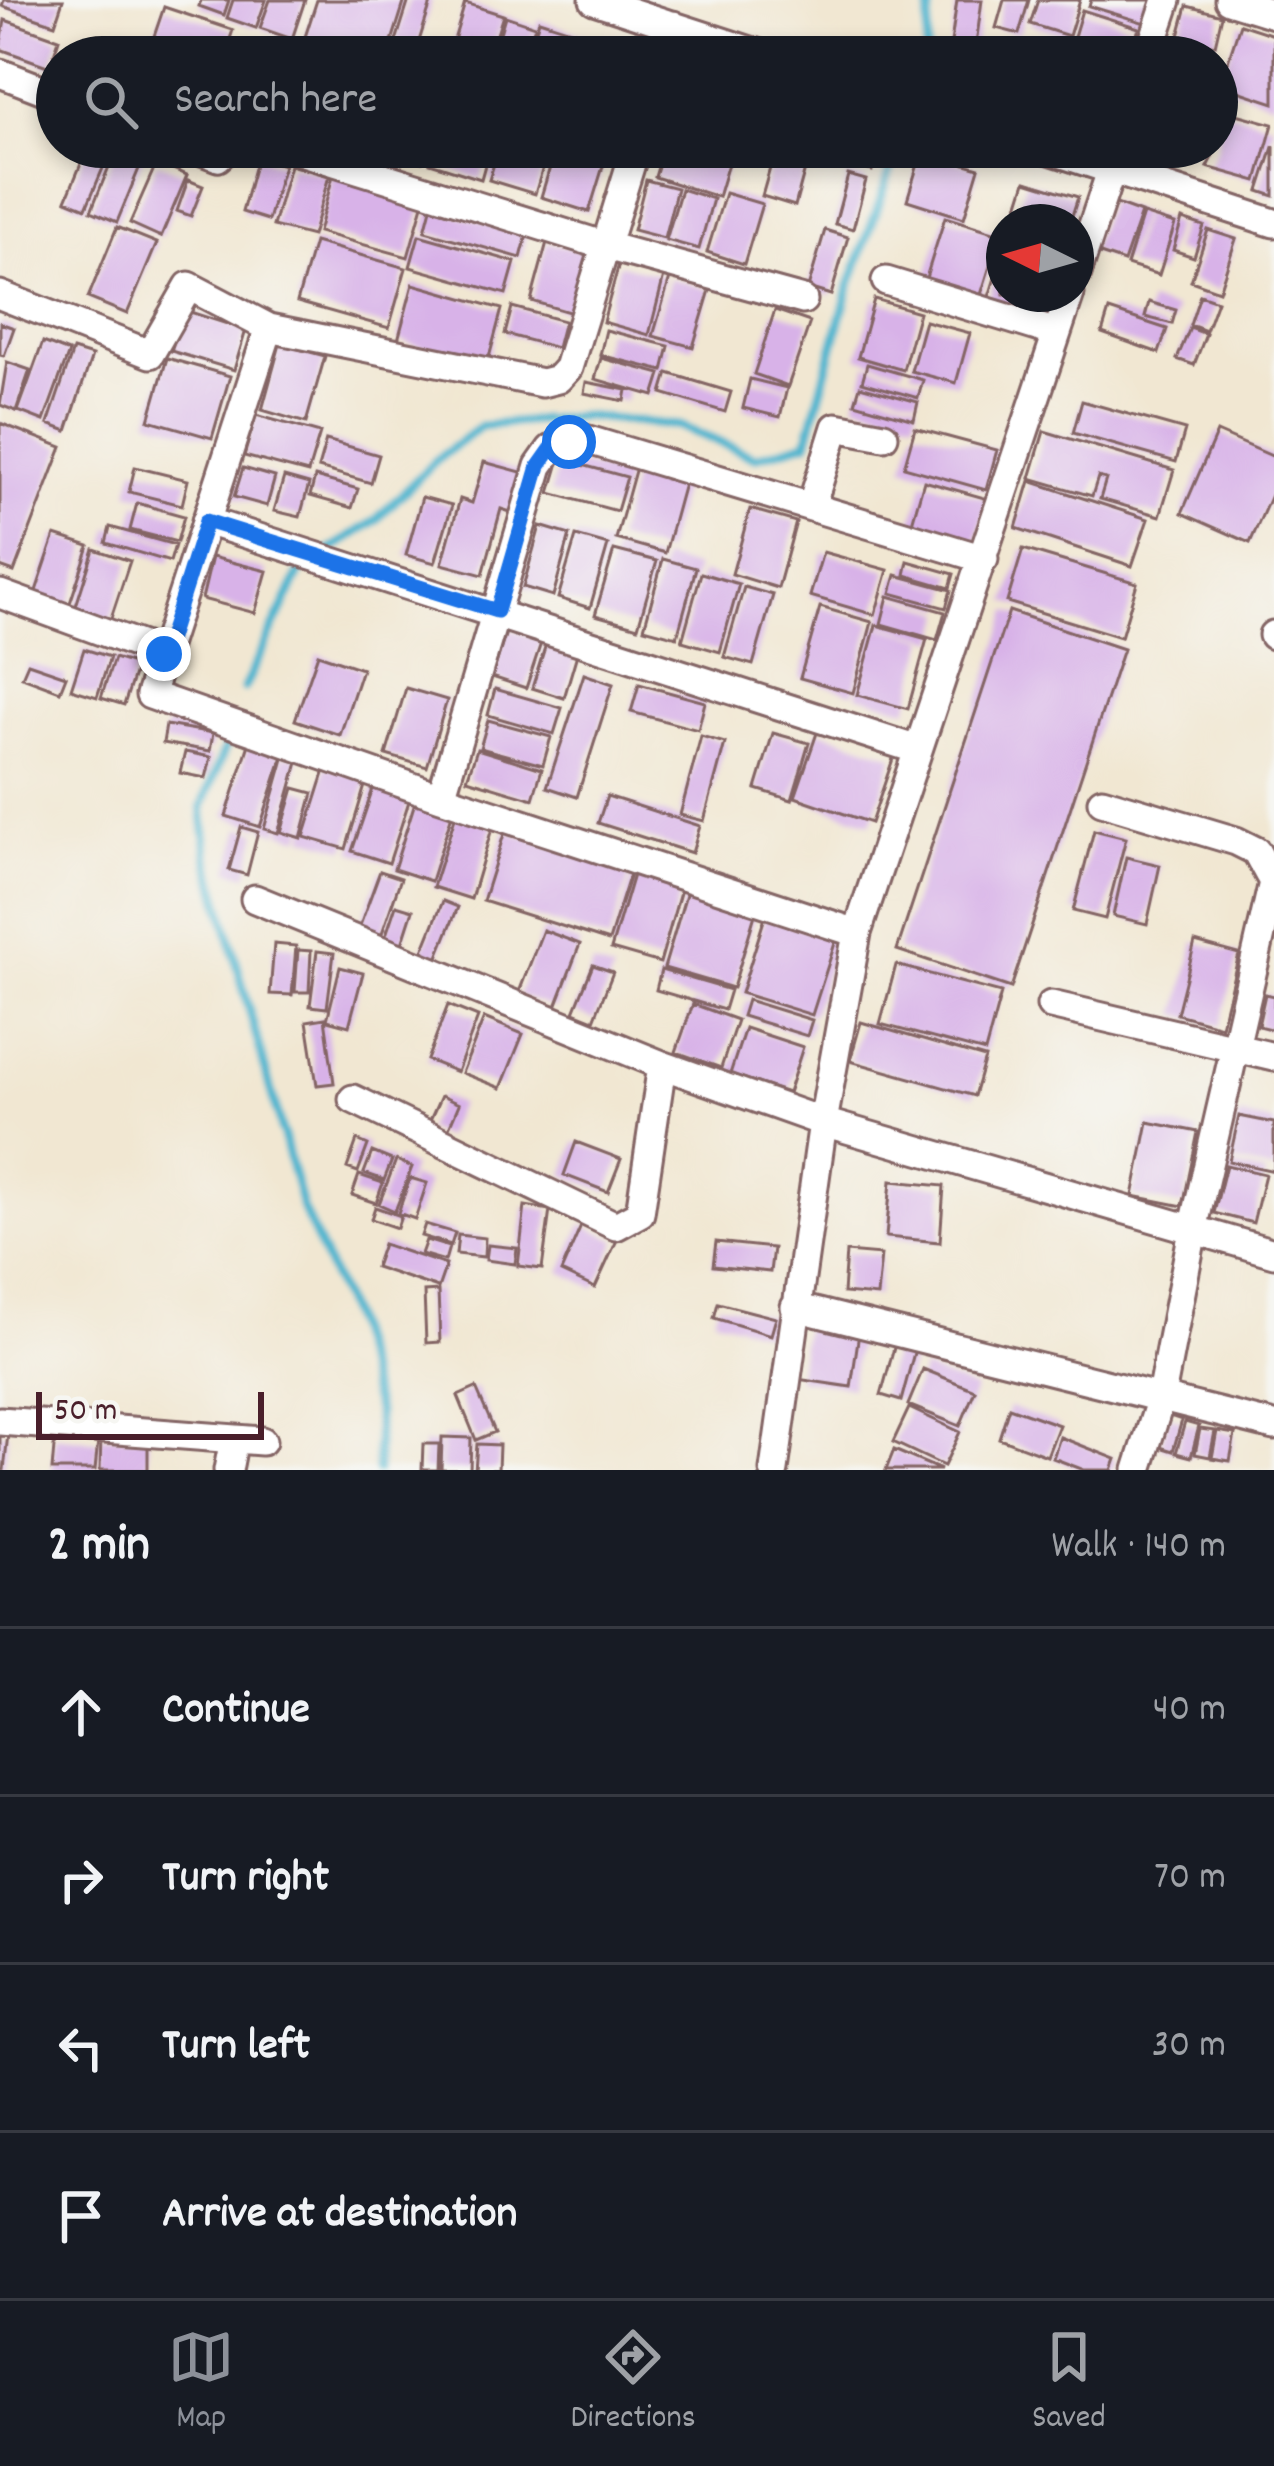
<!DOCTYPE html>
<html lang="en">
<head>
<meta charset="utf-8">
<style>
  :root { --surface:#171b24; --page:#242831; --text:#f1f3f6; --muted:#9ea1a6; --line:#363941; --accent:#8c9099 }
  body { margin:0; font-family:Dekko,sans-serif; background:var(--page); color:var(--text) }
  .compass { position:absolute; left:986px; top:204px; width:108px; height:108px; border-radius:50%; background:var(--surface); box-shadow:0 6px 18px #0003; rotate:275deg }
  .scale { position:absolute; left:36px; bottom:30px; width:228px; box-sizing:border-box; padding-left:12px; border:6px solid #4a1f2b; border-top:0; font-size:33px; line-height:42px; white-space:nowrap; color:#4a1f2b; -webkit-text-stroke:9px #f6f6f2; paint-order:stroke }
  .stop { position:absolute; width:36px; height:36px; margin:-27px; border:9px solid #1a73e8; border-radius:50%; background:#fff }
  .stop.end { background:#1a73e8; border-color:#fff; box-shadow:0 3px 12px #0008 }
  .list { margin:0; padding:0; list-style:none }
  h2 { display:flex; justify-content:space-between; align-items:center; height:156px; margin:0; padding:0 48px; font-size:51px }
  h2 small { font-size:39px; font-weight:400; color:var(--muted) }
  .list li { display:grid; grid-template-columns:78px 1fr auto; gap:36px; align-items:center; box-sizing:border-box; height:168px; padding:0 48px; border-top:3px solid var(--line) }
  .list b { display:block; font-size:45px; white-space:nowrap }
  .list em { font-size:39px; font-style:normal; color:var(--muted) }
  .icon { flex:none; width:66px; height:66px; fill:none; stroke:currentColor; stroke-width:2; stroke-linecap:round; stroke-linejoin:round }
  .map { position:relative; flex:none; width:1274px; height:1470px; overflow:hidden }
  .search { position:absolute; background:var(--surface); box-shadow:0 6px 18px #0003; left:36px; right:36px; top:36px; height:132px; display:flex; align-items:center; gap:30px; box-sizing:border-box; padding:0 42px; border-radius:66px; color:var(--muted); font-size:45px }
  .sheet { height:828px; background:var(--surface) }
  nav { display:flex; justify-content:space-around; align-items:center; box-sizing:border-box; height:168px; border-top:3px solid var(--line); background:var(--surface); font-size:33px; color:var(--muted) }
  nav a { display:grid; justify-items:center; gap:6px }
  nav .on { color:var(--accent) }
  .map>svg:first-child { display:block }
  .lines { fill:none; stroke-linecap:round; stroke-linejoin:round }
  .stream { stroke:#51b6cf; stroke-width:9 }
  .building { fill:#d8b2e8 }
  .minor-casing { stroke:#846565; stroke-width:33 }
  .minor { stroke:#fff; stroke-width:27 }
  .route { stroke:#1a73e8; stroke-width:15 }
</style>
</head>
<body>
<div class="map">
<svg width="1274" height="1470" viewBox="0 0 1274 1470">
  <rect width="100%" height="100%" fill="#f6f6f2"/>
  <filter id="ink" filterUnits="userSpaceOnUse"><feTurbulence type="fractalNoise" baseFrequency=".00833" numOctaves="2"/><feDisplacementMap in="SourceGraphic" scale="24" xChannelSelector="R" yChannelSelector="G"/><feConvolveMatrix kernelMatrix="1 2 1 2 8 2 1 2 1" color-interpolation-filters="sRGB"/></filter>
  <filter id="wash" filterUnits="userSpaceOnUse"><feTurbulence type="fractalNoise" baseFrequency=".004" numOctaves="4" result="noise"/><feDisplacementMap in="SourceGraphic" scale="48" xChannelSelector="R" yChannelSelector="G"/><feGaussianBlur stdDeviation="2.7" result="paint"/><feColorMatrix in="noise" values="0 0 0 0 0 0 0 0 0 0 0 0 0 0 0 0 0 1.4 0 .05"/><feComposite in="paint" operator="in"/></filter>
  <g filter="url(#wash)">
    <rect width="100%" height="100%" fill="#f1e7d2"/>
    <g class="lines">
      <path class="stream" d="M 926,57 L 931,0
        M 326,553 L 375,521 L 435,461 L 481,426 L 582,416 L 679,426 L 755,457 L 807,442 L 849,288 L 899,147
        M 244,688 L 302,569 L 312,562
        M 229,738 L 202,807 L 208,856 L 302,1207 L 350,1317 L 377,1411 L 377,1470"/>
    </g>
    <g id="blocks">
      <path class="building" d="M 4,0 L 63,0 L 55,24 L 2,6 Z
        M 201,0 L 229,0 L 224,15 L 199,6 Z
        M 233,0 L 266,0 L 256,28 L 227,18 Z
        M 270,0 L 305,0 L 292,39 L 260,28 Z
        M 317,0 L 405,0 L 387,57 L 305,37 Z
        M 409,0 L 432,0 L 414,57 L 391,57 Z
        M 957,0 L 982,0 L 975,52 L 992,57 L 949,57 Z
        M 1004,0 L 1029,0 L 1019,34 L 996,28 Z
        M 1038,0 L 1080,0 L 1069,36 L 1030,24 Z
        M 1091,0 L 1152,0 L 1145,23 L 1089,6 Z
        M 465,3 L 503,15 L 490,57 L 449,57 Z
        M 1187,6 L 1222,15 L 1215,45 L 1179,36 Z
        M 164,7 L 233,30 L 224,57 L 147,57 Z
        M 1082,10 L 1139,28 L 1130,57 L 1072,43 Z
        M 505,16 L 535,26 L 525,57 L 493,57 Z
        M 5,20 L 59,39 L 50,67 L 0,49 Z
        M 539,20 L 589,36 L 583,57 L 528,57 Z
        M 1240,24 L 1274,35 L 1274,103 L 1220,85 Z
        M 591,39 L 644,56 L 644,57 L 586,57 Z
        M 282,40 L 333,56 L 333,57 L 277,57 Z
        M 1176,45 L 1216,55 L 1216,57 L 1173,57 Z
        M 1021,48 L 1047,56 L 1047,57 L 1018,57 Z
        M 1222,110 L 1273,124 L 1257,181 L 1207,167 L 1217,147 Z
        M 88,147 L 112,147 L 86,208 L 66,200 Z
        M 117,147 L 145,154 L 117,222 L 91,211 Z
        M 378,147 L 426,147 L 422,162 Z
        M 435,147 L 490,147 L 481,179 L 430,163 Z
        M 499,147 L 549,147 L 535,194 L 489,180 Z
        M 556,147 L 609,147 L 589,212 L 541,197 Z
        M 664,147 L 733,147 L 718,197 L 655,177 Z
        M 776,147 L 811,147 L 795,206 L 762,196 Z
        M 858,147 L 878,147 L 872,171 L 853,166 Z
        M 1273,147 L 1274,147 L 1274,196 L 1259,191 Z
        M 922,151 L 979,168 L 964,218 L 907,200 Z
        M 257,157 L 284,165 L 268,220 L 242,212 Z
        M 157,162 L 187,175 L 161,237 L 130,223 Z
        M 290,165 L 329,176 L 312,236 L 273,226 Z
        M 335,168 L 426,194 L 408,257 L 318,232 Z
        M 848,175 L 866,180 L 853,229 L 835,224 Z
        M 188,180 L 203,186 L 191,216 L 177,211 Z
        M 646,180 L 677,188 L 664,238 L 633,230 Z
        M 1026,181 L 1078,197 L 1070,222 L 1013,222 Z
        M 681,189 L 713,199 L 699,249 L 666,240 Z
        M 725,193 L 762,204 L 744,264 L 707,252 Z
        M 1108,201 L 1141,213 L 1124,262 L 1091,251 Z
        M 431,208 L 527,235 L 521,258 L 425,231 Z
        M 1143,214 L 1175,224 L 1159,275 L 1127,265 Z
        M 945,217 L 1000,234 L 980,298 L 925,281 Z
        M 1182,219 L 1204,226 L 1194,257 L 1173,250 Z
        M 117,227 L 157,243 L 127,314 L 88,298 Z
        M 825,230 L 848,237 L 831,295 L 808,288 Z
        M 1208,230 L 1236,239 L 1219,291 L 1191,281 Z
        M 419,235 L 515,262 L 506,294 L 410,267 Z
        M 314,242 L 406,268 L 389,328 L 297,302 Z
        M 547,242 L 595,255 L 579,315 L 531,301 Z
        M 1003,252 L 1004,294 L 1050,294 L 1043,318 L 988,300 Z
        M 619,264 L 664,276 L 649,335 L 603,322 Z
        M 670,278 L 710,290 L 693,347 L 653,336 Z
        M 413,284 L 502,309 L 487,365 L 398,340 Z
        M 1200,295 L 1217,301 L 1206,331 L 1190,325 Z
        M 874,299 L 919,312 L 903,370 L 858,357 Z
        M 1149,302 L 1176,310 L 1172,324 L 1145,317 Z
        M 512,307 L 564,321 L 557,348 L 505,334 Z
        M 184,310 L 246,330 L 234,370 L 171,351 Z
        M 775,310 L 810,322 L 788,386 L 754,374 Z
        M 1109,310 L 1167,329 L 1159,353 L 1102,333 Z
        M 925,321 L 970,333 L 956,383 L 911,371 Z
        M 0,323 L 14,328 L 4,356 L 0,355 Z
        M 1190,328 L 1206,334 L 1194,365 L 1177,359 Z
        M 606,330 L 669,346 L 663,371 L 600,355 Z
        M 43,342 L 69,352 L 44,421 L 18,411 Z
        M 280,344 L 325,356 L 306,423 L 262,410 Z
        M 73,350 L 92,356 L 67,431 L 48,424 Z
        M 167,358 L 230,376 L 212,438 L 149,420 Z
        M 601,358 L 661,374 L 654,396 L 595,379 Z
        M 7,362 L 30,370 L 16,411 L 0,405 Z
        M 867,364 L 923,380 L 918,398 L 862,382 Z
        M 668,373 L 731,392 L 725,412 L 662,393 Z
        M 750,379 L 787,388 L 780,417 L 743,408 Z
        M 586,382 L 627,390 L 625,401 L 584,393 Z
        M 860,386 L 918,402 L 914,420 L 855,403 Z
        M 1082,401 L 1185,430 L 1176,462 L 1073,433 Z
        M 256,415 L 320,433 L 308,473 L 244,456 Z
        M 0,423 L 62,447 L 14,572 L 0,567 Z
        M 915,428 L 997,450 L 986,490 L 904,467 Z
        M 1044,431 L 1174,470 L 1160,516 L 1100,499 L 1106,479 L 1098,477 L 1092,496 L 1030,478 Z
        M 1217,432 L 1274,457 L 1274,488 L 1250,543 L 1182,513 Z
        M 326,440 L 379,455 L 371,483 L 318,468 Z
        M 560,459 L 627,477 L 617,511 L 550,493 Z
        M 484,462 L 525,473 L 514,513 L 501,509 L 483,575 L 442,564 L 460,499 L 472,503 Z
        M 135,467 L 188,480 L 182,505 L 129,492 Z
        M 636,467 L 685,480 L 665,553 L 616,539 Z
        M 243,468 L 275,477 L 267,506 L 234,497 Z
        M 284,477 L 309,484 L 300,517 L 274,511 Z
        M 315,477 L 358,489 L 352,508 L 310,496 Z
        M 924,481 L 988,499 L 976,542 L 912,523 Z
        M 1030,481 L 1148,519 L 1132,566 L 1016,528 Z
        M 422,497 L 452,505 L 435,563 L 406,555 Z
        M 137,503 L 184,516 L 177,542 L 130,530 Z
        M 750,509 L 796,522 L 778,588 L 732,574 Z
        M 540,526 L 570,535 L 553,596 L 523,587 Z
        M 110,527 L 175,545 L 170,562 L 106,543 Z
        M 55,535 L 89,546 L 68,609 L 34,597 Z
        M 576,536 L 608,545 L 590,608 L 558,598 Z
        M 94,549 L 130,561 L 110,621 L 75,609 Z
        M 1023,549 L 1137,583 L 1121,637 L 1007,602 Z
        M 614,550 L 657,561 L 638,627 L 595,615 Z
        M 823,552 L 888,570 L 875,615 L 810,596 Z
        M 212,557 L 267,571 L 255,613 L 202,599 Z
        M 663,559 L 696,568 L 677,637 L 644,628 Z
        M 908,561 L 954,574 L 950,588 L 905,575 Z
        M 701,573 L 739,584 L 720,652 L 682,641 Z
        M 896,575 L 951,590 L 946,608 L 891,593 Z
        M 744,587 L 773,595 L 753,665 L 724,657 Z
        M 888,596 L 945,612 L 937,640 L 881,624 Z
        M 820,607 L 872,622 L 853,693 L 800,678 Z
        M 1009,611 L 1123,649 L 1011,988 L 897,950 Z
        M 876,625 L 927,639 L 908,709 L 857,695 Z
        M 507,629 L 542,640 L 526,688 L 492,677 Z
        M 546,644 L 577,654 L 564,698 L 532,688 Z
        M 84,649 L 110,657 L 97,697 L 71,689 Z
        M 318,654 L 362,669 L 340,735 L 295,720 Z
        M 114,658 L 137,665 L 124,705 L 101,698 Z
        M 28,663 L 66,676 L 60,691 L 22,677 Z
        M 584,674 L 613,684 L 577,797 L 547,787 Z
        M 639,684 L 705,702 L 698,730 L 631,712 Z
        M 406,688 L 447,700 L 427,767 L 386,755 Z
        M 495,689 L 562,708 L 554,734 L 488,715 Z
        M 488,720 L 551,737 L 543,765 L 480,748 Z
        M 166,725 L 213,733 L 210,751 L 163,743 Z
        M 818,730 L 894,756 L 871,823 L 795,797 Z
        M 773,733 L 809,743 L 792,800 L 756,789 Z
        M 701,736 L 725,743 L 704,821 L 680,815 Z
        M 249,744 L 283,756 L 260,827 L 226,816 Z
        M 477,749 L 542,769 L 533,799 L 467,779 Z
        M 185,752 L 211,757 L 206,778 L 180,773 Z
        M 285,755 L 299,759 L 278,833 L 264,829 Z
        M 326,767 L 367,779 L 346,849 L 304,837 Z
        M 374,786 L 410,798 L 389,863 L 352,851 Z
        M 294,788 L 313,793 L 301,838 L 281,832 Z
        M 607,796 L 700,826 L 692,853 L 598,823 Z
        M 416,799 L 453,811 L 431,881 L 394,869 Z
        M 456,814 L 493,825 L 471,899 L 433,887 Z
        M 241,827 L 258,832 L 247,875 L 229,870 Z
        M 1094,830 L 1126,838 L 1105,919 L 1073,911 Z
        M 505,831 L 631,871 L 609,941 L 483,901 Z
        M 1126,857 L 1160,865 L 1147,924 L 1113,916 Z
        M 635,868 L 683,882 L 660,963 L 611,949 Z
        M 380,871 L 401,878 L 380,939 L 358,931 Z
        M 688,887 L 757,908 L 733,988 L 664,968 Z
        M 443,901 L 458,907 L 437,959 L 422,953 Z
        M 396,905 L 413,910 L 402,944 L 385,938 Z
        M 765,917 L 836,940 L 812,1015 L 741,993 Z
        M 543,930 L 580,944 L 555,1009 L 518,995 Z
        M 1195,942 L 1239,954 L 1221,1026 L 1177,1014 Z
        M 274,944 L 296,946 L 292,995 L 270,994 Z
        M 298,950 L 311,951 L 309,992 L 295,992 Z
        M 317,951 L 334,953 L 327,1008 L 310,1006 Z
        M 593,965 L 613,972 L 594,1020 L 574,1012 Z
        M 896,965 L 1001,993 L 985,1052 L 880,1024 Z
        M 340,967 L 363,973 L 349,1026 L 327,1020 Z
        M 661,970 L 730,990 L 724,1010 L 656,990 Z
        M 1265,994 L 1274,996 L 1274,1030 L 1258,1026 Z
        M 747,1000 L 812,1020 L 807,1036 L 742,1016 Z
        M 693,1004 L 737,1020 L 721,1068 L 676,1052 Z
        M 448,1005 L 478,1017 L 457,1072 L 427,1060 Z
        M 325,1018 L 334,1083 L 317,1085 L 307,1021 Z
        M 484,1018 L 523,1034 L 501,1088 L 462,1073 Z
        M 861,1022 L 985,1058 L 974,1096 L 850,1061 Z
        M 745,1028 L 803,1047 L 788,1093 L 730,1074 Z
        M 441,1096 L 459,1104 L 445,1137 L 426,1129 Z
        M 1239,1116 L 1274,1123 L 1274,1171 L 1229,1161 Z
        M 1148,1122 L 1198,1132 L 1183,1206 L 1133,1196 Z
        M 357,1140 L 368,1145 L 358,1172 L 347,1168 Z
        M 576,1142 L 621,1159 L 608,1192 L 564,1175 Z
        M 372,1152 L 392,1160 L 384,1180 L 364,1173 Z
        M 396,1160 L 412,1167 L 395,1211 L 379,1204 Z
        M 1226,1165 L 1265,1174 L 1253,1223 L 1214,1213 Z
        M 359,1175 L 383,1183 L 376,1203 L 352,1195 Z
        M 410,1178 L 427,1183 L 415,1219 L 398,1213 Z
        M 891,1181 L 944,1186 L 940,1242 L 886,1237 Z
        M 525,1206 L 550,1210 L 542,1269 L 518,1266 Z
        M 375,1207 L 401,1216 L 397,1228 L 371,1219 Z
        M 425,1224 L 455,1233 L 451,1245 L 421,1236 Z
        M 582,1224 L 617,1240 L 595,1288 L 561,1272 Z
        M 458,1235 L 485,1238 L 484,1257 L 456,1254 Z
        M 426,1240 L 449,1247 L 445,1261 L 421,1254 Z
        M 716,1242 L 773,1248 L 770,1272 L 713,1266 Z
        M 383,1244 L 446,1265 L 438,1288 L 375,1267 Z
        M 488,1245 L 517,1248 L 515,1264 L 486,1260 Z
        M 846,1252 L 881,1255 L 877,1296 L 843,1293 Z
        M 438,1291 L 440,1342 L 426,1343 L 424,1292 Z
        M 718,1303 L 776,1318 L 771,1335 L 714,1318 Z
        M 805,1324 L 859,1333 L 851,1387 L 797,1379 Z
        M 895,1344 L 915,1349 L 901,1401 L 881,1395 Z
        M 923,1369 L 975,1390 L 960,1426 L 908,1405 Z
        M 476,1388 L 495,1432 L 476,1440 L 458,1396 Z
        M 1009,1407 L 1059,1425 L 1047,1456 L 999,1438 Z
        M 909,1408 L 960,1432 L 944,1466 L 893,1442 Z
        M 1170,1416 L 1182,1420 L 1173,1451 L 1160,1447 Z
        M 1185,1422 L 1199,1426 L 1191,1457 L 1176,1453 Z
        M 1200,1429 L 1215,1431 L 1210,1457 L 1195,1454 Z
        M 1217,1431 L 1235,1434 L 1230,1461 L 1212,1458 Z
        M 0,1433 L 8,1434 L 4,1470 L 0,1470 Z
        M 55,1436 L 98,1441 L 95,1470 L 52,1470 Z
        M 101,1437 L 148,1437 L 148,1470 L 100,1470 Z
        M 442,1437 L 471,1438 L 470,1470 L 441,1470 Z
        M 1060,1437 L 1116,1459 L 1112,1470 L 1084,1470 L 1053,1458 Z
        M 423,1444 L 439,1444 L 438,1470 L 422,1470 Z
        M 477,1444 L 499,1445 L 498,1470 L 475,1470 Z
        M 894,1450 L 941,1470 L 886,1470 Z"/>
    </g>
  </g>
  <g filter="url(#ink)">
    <use href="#blocks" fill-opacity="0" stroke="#846565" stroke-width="3"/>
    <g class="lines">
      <defs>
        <path id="minor" d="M 594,0 L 769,57
          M 1229,0 L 1274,14
          M 663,57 L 673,25
          M 1148,57 L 1167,0
          M 0,73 L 57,95
          M 192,147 L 218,157 L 229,147
          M 287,147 L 606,246 L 803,300
          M 1041,147 L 1274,223
          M 1076,276 L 1119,147
          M 886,281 L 1057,333
          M 0,295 L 150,354 L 189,286 L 269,328 L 542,383 L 558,379 L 568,368 L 636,147
          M 269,328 L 150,695 L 441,797 L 857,933
          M 811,507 L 836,427 L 884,436
          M 206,521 L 915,749
          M 0,594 L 164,654
          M 1273,635 L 1274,635
          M 441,797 L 539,466 L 551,449 L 585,439 L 984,559
          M 1102,801 L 1236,841 L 1256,851 L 1273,882 L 1193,1230 L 1160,1401 L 1138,1470
          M 255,899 L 662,1065 L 823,1122 L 1274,1253
          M 1051,1005 L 1274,1057
          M 353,1099 L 616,1226 L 640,1213 L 662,1065
          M 795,1307 L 1274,1426
          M 0,1421 L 262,1441
          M 228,1470 L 234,1439
          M 774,1470 L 823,1122 L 857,933 L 1070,294"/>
      </defs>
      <use href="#minor" class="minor-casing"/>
      <use href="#minor" class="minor"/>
    </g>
  </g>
  <g class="lines" filter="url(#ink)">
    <path class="route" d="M 164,654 L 206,521 L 497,611 L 539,466 L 551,449 L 569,442"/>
  </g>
</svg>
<svg class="compass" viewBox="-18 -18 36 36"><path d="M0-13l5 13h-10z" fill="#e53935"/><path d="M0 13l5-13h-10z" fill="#9ea1a6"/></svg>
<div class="scale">50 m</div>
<div class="stop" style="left:569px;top:442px"></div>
<div class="stop end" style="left:164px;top:654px"></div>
<div class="search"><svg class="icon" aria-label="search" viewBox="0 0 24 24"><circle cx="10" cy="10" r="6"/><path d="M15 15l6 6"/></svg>Search here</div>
</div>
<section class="sheet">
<h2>2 min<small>Walk · 140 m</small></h2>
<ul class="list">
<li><svg class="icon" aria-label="ahead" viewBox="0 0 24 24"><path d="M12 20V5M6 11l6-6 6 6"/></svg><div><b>Continue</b></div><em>40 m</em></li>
<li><svg class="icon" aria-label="right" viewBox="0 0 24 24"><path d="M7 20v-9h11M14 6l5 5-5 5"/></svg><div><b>Turn right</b></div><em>70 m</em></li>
<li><svg class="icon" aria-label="left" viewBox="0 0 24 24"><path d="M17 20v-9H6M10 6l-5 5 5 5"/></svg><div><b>Turn left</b></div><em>30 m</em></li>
<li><svg class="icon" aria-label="arrive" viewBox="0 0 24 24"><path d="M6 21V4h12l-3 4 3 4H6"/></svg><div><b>Arrive at destination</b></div></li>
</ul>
</section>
<nav>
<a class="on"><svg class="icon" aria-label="map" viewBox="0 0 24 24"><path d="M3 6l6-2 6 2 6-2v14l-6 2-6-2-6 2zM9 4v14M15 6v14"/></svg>Map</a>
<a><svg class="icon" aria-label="directions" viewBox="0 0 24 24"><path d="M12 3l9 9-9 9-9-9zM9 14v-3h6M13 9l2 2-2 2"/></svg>Directions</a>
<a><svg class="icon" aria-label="saved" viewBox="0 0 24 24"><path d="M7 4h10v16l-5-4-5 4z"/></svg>Saved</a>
</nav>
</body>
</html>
